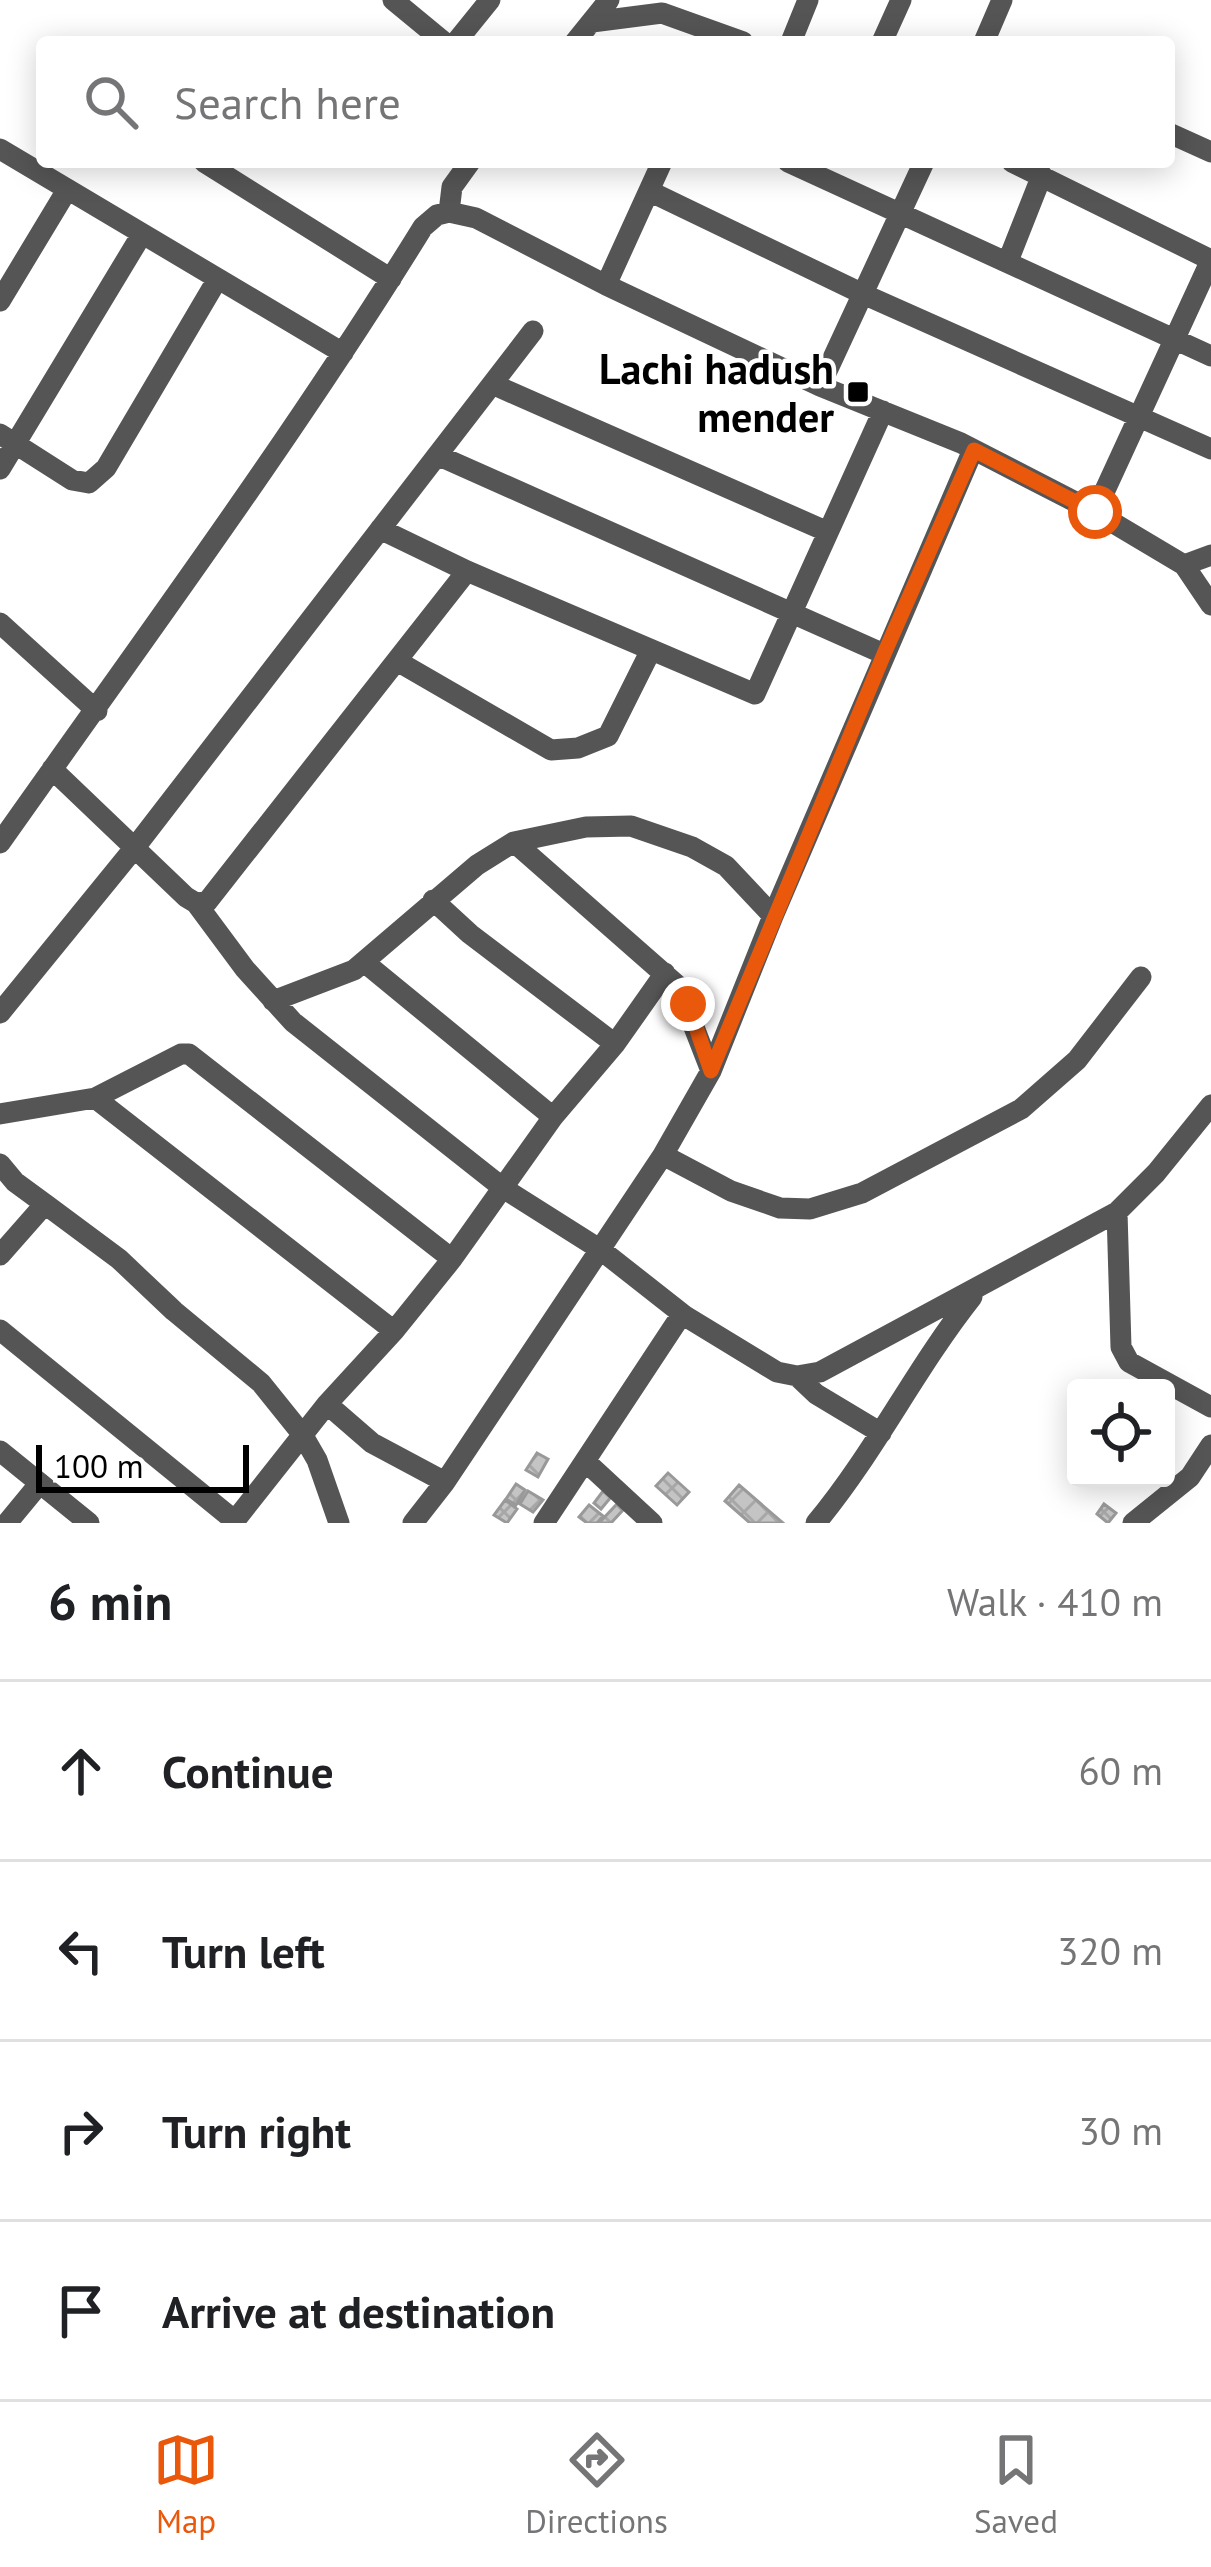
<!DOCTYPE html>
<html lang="en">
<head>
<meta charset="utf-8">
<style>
  :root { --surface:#fff; --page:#f6f6f6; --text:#202124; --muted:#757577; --line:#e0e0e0; --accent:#ea580c }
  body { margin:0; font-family:"PT Sans",sans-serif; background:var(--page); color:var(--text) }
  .controls { position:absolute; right:36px; bottom:36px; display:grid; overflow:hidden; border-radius:12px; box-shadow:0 6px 30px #0003 }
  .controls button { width:108px; height:108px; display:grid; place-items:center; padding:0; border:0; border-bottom:3px solid var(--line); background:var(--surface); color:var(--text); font:60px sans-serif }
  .scale { position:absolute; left:36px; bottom:30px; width:213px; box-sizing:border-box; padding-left:12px; border:6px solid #000; border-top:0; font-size:33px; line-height:42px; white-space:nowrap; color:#000; -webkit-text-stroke:9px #fff; paint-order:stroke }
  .stop { position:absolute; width:36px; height:36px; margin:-27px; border:9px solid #ea580c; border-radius:50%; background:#fff }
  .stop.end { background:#ea580c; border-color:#fff; box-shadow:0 3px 12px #0008 }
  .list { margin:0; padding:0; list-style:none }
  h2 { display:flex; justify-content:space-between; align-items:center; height:156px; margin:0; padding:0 48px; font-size:51px }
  h2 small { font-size:39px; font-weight:400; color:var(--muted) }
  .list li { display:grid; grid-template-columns:78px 1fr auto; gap:36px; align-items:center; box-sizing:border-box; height:180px; padding:0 48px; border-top:3px solid var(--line) }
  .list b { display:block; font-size:45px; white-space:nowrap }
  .list em { font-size:39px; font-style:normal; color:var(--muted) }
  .icon { flex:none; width:66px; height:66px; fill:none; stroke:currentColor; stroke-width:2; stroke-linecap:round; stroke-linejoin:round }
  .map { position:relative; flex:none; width:1211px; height:1523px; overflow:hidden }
  .search { position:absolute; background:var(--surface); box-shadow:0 6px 30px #0003; left:36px; right:36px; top:36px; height:132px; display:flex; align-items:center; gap:30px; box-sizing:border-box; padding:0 42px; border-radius:12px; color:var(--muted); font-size:45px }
  .sheet { height:876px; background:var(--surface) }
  nav { display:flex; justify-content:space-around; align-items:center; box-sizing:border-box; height:168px; border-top:3px solid var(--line); background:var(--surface); font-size:33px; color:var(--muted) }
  nav a { display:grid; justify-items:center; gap:6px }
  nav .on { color:var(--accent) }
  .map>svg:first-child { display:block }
  .building { fill:url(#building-cross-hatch); stroke:#999; stroke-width:3 }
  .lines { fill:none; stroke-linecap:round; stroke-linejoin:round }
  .minor { stroke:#555; stroke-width:21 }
  .route { stroke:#ea580c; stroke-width:15 }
  .poi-dot { fill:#000; stroke:#fff; stroke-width:4.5 }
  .labels { text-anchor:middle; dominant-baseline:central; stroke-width:9; stroke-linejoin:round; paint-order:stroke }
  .poi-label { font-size:42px; font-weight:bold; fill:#000; stroke:#fff; text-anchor:end }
</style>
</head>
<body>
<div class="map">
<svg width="1211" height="1523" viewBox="0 0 1211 1523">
  <defs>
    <pattern id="building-cross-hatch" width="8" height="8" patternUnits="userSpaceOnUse" patternTransform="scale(3)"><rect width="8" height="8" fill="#c4c4c4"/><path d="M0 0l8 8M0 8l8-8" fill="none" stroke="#a7a7a7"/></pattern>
  </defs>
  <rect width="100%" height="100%" fill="#fff"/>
  <path class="building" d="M 537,1453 L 548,1459 L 538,1477 L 526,1470 Z
    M 668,1473 L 689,1492 L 677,1505 L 656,1486 Z
    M 516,1484 L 525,1490 L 516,1505 L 506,1499 Z
    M 739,1485 L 783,1523 L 750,1523 L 725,1501 Z
    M 528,1491 L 543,1500 L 533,1512 L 520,1504 Z
    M 603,1491 L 611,1497 L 601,1509 L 594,1503 Z
    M 505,1500 L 517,1509 L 507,1523 L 494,1515 Z
    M 617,1504 L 623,1510 L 611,1523 L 599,1523 Z
    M 1104,1504 L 1116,1513 L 1108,1523 L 1097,1514 Z
    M 589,1505 L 603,1516 L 597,1523 L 587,1523 L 579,1517 Z"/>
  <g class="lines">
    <path class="minor" d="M 393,0 L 444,42
      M 592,22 L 662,13 L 743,42
      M 456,42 L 490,0
      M 575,42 L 609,0
      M 791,42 L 808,0
      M 882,42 L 901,0
      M 984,42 L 1002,0
      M 1169,133 L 1211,152
      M 0,149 L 343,353
      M 204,162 L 391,279
      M 788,162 L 1211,356
      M 1012,162 L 1211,260
      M 649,191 L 863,294 L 1211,449
      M 449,212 L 452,187 L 470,162
      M 1008,261 L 1042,175
      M 606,285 L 662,162
      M 0,301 L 67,190
      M 492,384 L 828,532
      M 820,386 L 924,162
      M 0,434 L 72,480 L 89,483 L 106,468 L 217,280
      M 437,455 L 884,654
      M 0,469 L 142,234
      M 1095,512 L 1211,260
      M 380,529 L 467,571 L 755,694 L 883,411
      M 1184,565 L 1211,555
      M 0,623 L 97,711
      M 397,661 L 551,750 L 578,748 L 608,736 L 651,650
      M 52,769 L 186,897 L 196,903 L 207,902 L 467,571
      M 514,842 L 678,986 L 711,1071
      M 0,843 C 143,640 292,439 423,227 L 437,215 L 449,212 L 476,218 L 606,285 L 820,386 L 961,443 L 1095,512 L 1184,565 L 1211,605
      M 433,900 L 470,934 L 615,1044
      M 196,903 L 245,969 L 293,1022 L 503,1188 L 601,1250 L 685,1316 L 777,1372 L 797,1376 L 820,1372 L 1117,1212 L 1156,1173 L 1211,1105
      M 364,962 L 553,1117
      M 273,1001 L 354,970 L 477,865 L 514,842 L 586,827 L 631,826 L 692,847 L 726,866 L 773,916
      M 0,1013 L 136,846 L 533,331
      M 95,1098 L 394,1331
      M 0,1114 L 95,1098 L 181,1054 L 189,1054 L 452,1259
      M 663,1155 L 731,1191 L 780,1208 L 810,1209 L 862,1193 L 1021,1109 L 1077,1060 L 1141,977
      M 0,1164 L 15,1182 L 45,1204 L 0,1255
      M 45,1204 L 119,1259 L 174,1311 L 261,1383 L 302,1434 L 317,1460 L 339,1523
      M 1117,1212 L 1121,1347 L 1129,1362 L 1211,1407
      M 0,1330 L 235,1521
      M 797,1376 L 816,1394 L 881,1433
      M 327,1404 L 372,1443 L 445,1482
      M 0,1451 L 89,1523
      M 586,1462 L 652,1523
      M 7,1523 L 40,1483
      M 233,1523 L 327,1404 L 394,1331 L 452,1259 L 553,1117 L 615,1044 L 665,973
      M 413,1523 L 445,1482 L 663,1155 L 711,1071 L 773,916 L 973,450
      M 544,1523 L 678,1320 L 685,1316
      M 816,1523 C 875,1452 915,1369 972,1297
      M 1133,1523 L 1190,1477 L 1211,1445"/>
  </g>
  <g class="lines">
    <path class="route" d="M 688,1004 L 711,1071 L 884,654 L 974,450 L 1095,512"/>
  </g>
  <rect class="poi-dot" x="846" y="380" width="24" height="24" rx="6"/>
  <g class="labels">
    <g class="poi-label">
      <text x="834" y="368">Lachi hadush<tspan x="834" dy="48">mender</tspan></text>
    </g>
  </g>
</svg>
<div class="controls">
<button><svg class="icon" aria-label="locate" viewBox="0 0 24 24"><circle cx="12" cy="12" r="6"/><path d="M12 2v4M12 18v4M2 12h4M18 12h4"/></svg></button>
</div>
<div class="scale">100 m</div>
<div class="stop" style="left:1095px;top:512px"></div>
<div class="stop end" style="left:688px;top:1004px"></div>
<div class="search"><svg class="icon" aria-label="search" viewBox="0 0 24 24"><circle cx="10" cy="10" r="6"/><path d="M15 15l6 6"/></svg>Search here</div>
</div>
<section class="sheet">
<h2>6 min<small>Walk · 410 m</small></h2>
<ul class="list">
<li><svg class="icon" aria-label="ahead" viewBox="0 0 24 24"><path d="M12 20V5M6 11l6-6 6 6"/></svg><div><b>Continue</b></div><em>60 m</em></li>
<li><svg class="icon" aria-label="left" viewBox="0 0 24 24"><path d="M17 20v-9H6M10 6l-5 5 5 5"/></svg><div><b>Turn left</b></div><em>320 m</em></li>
<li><svg class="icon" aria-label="right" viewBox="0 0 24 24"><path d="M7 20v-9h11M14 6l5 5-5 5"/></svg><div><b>Turn right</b></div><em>30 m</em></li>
<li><svg class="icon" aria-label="arrive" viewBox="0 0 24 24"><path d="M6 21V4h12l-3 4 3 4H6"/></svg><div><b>Arrive at destination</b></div></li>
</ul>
</section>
<nav>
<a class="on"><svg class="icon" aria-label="map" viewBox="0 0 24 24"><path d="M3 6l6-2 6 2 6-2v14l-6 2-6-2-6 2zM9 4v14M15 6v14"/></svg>Map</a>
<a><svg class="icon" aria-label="directions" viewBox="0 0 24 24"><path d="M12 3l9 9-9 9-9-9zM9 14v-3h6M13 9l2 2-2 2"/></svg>Directions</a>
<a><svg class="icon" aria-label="saved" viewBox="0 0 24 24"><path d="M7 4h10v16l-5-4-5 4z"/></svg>Saved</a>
</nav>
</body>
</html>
